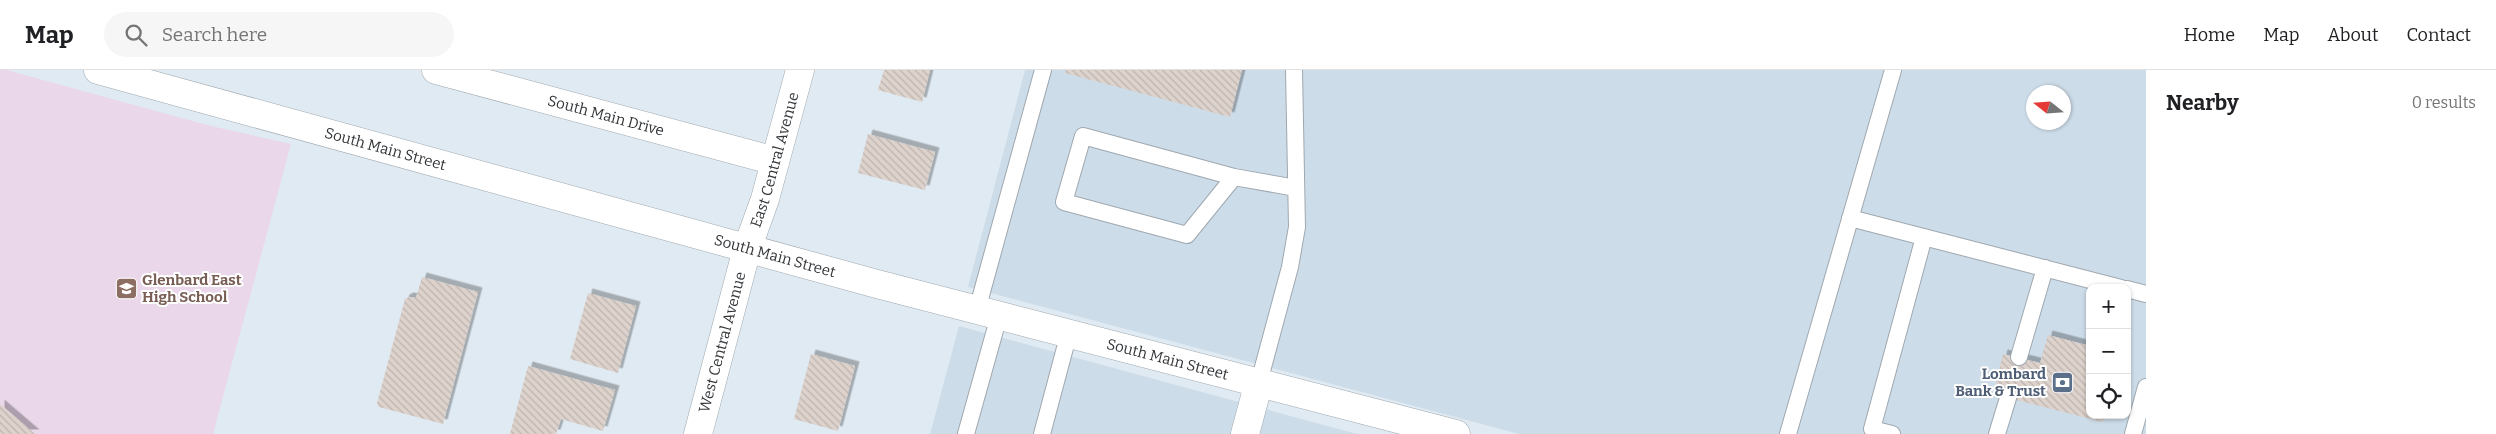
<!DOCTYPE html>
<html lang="en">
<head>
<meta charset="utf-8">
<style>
  :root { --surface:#fff; --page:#f6f6f6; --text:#202124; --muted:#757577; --line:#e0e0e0 }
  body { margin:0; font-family:Bitter,serif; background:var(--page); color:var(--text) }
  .controls { position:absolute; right:15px; bottom:15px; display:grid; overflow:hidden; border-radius:10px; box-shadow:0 1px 4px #0004 }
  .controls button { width:45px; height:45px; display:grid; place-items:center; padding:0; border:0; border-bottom:1px solid var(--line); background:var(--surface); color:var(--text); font:25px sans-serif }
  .compass { position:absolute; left:2026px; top:15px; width:45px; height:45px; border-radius:50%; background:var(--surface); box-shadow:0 1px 4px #0004; rotate:287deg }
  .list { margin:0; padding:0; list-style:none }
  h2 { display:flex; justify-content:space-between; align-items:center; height:65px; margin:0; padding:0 20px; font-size:21px }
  h2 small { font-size:16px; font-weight:400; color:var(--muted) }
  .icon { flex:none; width:28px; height:28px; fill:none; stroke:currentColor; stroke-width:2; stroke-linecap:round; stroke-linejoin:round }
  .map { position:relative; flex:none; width:2146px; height:364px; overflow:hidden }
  header { display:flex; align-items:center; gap:30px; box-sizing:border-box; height:70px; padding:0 25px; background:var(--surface); border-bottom:1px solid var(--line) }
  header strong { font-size:24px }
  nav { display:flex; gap:28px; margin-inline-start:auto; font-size:18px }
  .search { width:350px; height:45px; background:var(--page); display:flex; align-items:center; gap:12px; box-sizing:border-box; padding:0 18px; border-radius:28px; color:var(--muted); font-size:19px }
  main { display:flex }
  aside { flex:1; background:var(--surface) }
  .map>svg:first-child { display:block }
  .built { fill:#cddce9; fill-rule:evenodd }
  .education { fill:#ead8ea }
  .building { fill:url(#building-back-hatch); filter:url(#shadow) }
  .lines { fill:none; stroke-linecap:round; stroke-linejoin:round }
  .service-casing { stroke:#9fa8af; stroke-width:18 }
  .minor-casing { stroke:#9fa8af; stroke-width:29 }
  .secondary-casing { stroke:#9fa8af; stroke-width:29 }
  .service { stroke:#fff; stroke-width:16 }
  .minor { stroke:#fff; stroke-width:28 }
  .secondary { stroke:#fff; stroke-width:28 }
  .labels { text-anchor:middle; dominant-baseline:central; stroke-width:4; stroke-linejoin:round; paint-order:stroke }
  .street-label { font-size:15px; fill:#333639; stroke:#fff }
  .education-label { font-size:15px; font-weight:bold; fill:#785e54; stroke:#fff; text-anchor:start }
  .service-label { font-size:15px; font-weight:bold; fill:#4e5e75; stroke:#fff; text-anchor:end }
</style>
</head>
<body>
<header>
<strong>Map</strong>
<div class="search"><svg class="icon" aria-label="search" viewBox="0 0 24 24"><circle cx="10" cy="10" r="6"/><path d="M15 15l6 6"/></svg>Search here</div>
<nav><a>Home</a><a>Map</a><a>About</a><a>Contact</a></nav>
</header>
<main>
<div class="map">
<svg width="2146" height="364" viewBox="0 0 2146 364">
  <defs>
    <pattern id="building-back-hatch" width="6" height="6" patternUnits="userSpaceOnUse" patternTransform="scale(1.25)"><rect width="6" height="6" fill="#ddd2cc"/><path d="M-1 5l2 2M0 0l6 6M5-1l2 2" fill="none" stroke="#beb5b0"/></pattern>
    <filter id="shadow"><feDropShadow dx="4.5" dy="-4.5" stdDeviation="0" flood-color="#0004"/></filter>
  </defs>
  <rect width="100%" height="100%" fill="#e0eaf2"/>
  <path class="built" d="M 1025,0 L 2146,0 L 2146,364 L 1519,364 L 968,217 ZM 2034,22 L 2064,22 L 2064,52 L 2034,52 ZM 2090,218 L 2127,218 L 2127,345 L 2090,345 Z
    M 959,256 L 1357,364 L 930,364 Z"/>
  <path class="education" d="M 0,0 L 7,0 L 207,55 L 291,74 L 213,364 L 0,364 Z"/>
  <path class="building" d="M 884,0 L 930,0 L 922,32 L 878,20 Z
    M 1066,0 L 1242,0 L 1230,47 L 1065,3 Z
    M 868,64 L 935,82 L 925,120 L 858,103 Z
    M 422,207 L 478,222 L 443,354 L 379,337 L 377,333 L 405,229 L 409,227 L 416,228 Z
    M 588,223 L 636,236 L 618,303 L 570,289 Z
    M 2048,265 L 2090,276 L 2090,345 L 2105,345 L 2103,352 L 1993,324 L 2003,284 L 2040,293 Z
    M 811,284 L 855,296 L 838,361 L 794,349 Z
    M 528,296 L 615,320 L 603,361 L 561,349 L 556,364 L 510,364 Z
    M 0,334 L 35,364 L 0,364 Z"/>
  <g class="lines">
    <defs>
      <path id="service" d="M 1234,107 L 1187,165 L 1064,132 L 1083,66 L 1234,107 L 1296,118
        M 1850,148 L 2121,218
        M 2127,219 L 2146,224
        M 977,240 L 1043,0
        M 2019,287 L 2045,198
        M 1259,312 L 1290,197 L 1297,157 L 1294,0
        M 966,364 L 999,246
        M 1042,364 L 1069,263
        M 1788,364 L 1893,0
        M 1892,364 L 1872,359 L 1924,167
        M 1997,364 L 2008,328
        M 2133,364 L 2146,317"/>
      <g id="minor">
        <path id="s1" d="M 436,0 L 775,91"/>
        <path id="s2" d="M 698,364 L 747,179 L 765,129 L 800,0"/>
        <path d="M 1245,364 L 1259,312"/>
      </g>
      <g id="secondary">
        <path id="s3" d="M 98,0 L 877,214 L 1456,364"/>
      </g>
    </defs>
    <use href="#service" class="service-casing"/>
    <use href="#minor" class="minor-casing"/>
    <use href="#secondary" class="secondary-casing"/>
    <use href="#service" class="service"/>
    <use href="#minor" class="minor"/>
    <use href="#secondary" class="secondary"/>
  </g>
  <defs>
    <symbol id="school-square" viewBox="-11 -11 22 22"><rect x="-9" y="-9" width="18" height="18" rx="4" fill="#8d6e63" stroke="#fff"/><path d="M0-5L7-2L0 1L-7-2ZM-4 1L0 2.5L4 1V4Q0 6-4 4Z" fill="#fff"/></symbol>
    <symbol id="bank-square" viewBox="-11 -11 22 22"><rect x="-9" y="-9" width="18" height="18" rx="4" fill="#5c6f8a" stroke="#fff"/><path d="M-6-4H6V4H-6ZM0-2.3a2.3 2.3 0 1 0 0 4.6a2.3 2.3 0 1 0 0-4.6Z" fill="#fff"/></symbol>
  </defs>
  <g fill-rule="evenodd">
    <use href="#school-square" x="114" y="206" width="25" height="25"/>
    <use href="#bank-square" x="2050" y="300" width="25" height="25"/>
  </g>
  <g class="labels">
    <g class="street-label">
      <text stroke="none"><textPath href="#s1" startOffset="176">South Main Drive</textPath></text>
      <text stroke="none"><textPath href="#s3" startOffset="298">South Main Street</textPath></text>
      <text stroke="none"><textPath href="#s2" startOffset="285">East Central Avenue</textPath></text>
      <text stroke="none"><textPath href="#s3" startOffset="702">South Main Street</textPath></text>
      <text stroke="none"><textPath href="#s2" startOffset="95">West Central Avenue</textPath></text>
      <text stroke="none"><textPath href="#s3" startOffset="1108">South Main Street</textPath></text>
    </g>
    <g class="education-label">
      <text x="142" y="210">Glenbard East<tspan x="142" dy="17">High School</tspan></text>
    </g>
    <g class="service-label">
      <text x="2046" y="304">Lombard<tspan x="2046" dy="17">Bank &amp; Trust</tspan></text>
    </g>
  </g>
</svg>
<div class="controls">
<button>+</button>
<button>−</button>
<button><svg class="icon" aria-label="locate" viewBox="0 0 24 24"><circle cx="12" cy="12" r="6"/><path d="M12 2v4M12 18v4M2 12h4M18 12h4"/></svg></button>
</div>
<svg class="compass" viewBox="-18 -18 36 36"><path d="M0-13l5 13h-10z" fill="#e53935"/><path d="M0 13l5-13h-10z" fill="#757577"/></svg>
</div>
<aside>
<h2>Nearby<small>0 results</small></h2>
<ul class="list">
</ul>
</aside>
</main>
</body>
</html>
